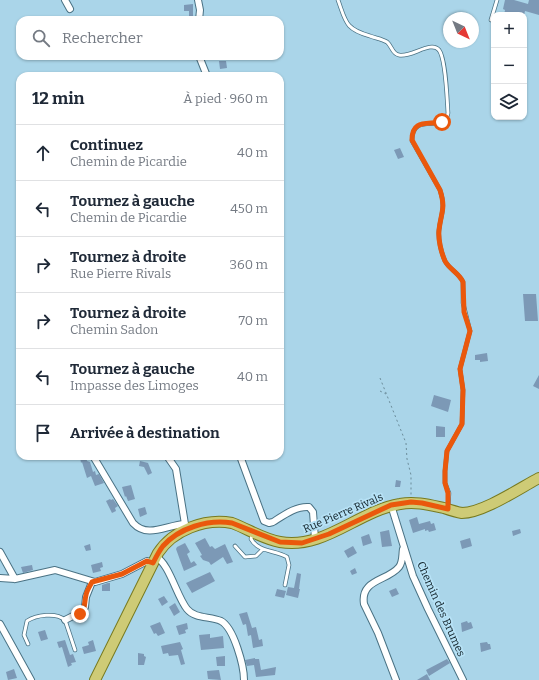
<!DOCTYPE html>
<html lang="fr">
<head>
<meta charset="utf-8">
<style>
  :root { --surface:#fff; --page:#f2f2f3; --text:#1f2937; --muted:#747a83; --line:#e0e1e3 }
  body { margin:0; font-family:Bitter,serif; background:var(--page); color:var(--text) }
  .controls { position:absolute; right:12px; top:12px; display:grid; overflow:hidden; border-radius:8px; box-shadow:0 1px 3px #0004 }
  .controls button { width:36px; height:36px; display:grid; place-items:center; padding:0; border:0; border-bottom:1px solid var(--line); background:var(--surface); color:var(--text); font:20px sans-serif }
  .compass { position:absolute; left:443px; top:12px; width:36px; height:36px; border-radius:50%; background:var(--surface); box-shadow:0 1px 3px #0004; rotate:137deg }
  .stop { position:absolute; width:12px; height:12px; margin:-9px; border:3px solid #ea580c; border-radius:50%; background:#fff }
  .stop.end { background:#ea580c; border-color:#fff; box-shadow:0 1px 4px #0008 }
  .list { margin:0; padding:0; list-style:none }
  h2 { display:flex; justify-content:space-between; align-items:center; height:52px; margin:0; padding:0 16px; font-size:17px }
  h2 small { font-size:13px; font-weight:400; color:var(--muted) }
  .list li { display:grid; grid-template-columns:26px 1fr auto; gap:12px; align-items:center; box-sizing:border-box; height:56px; padding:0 16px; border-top:1px solid var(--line) }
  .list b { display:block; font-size:15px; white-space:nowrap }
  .list p { margin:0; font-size:13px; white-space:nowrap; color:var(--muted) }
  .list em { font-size:13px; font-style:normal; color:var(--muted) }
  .icon { flex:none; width:22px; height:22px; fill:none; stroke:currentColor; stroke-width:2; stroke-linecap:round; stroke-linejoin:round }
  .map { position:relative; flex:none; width:539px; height:680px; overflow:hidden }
  .search { position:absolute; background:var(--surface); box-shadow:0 1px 3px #0004; left:16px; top:16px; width:268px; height:44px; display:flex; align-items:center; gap:10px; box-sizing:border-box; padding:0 14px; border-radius:12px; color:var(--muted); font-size:15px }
  .panel { position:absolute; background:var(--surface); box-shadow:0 1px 3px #0004; left:16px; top:72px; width:268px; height:388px; border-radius:12px }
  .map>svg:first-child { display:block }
  .building { fill:#7c99b6 }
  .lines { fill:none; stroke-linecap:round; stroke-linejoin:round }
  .lane-casing { stroke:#4a7284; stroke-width:4.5 }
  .street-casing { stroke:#4a7284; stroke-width:8 }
  .primary-casing { stroke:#777a20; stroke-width:12 }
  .path { stroke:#6b8c9a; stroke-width:1; stroke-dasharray:2 3; stroke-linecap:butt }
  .lane { stroke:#fff; stroke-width:3 }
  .street { stroke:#fff; stroke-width:6 }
  .primary { stroke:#cecb76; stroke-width:10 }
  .route { stroke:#ea580c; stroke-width:5 }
  .labels { text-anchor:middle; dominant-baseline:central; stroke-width:3.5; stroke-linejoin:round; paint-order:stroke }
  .street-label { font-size:11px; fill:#12232a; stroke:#b7e2f6 }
</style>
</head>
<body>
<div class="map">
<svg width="539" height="680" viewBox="0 0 539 680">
  <rect width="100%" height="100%" fill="#aad5e9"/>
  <path class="building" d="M 505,0 L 514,0 L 528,4 L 529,0 L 539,0 L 539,15 L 525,11 L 524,15 L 504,15 L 505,10 L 503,9 Z
    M 193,4 L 193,20 L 189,20 L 189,11 L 184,11 L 184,5 Z
    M 219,61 L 226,61 L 227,68 L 220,69 Z
    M 400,148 L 404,157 L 398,159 L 394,150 Z
    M 523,294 L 536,294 L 538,321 L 525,321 Z
    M 487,353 L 488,361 L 480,362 L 480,360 L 475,360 L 475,355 Z
    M 539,375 L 539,389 L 533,386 Z
    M 434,395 L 451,400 L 448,412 L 431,406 Z
    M 436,426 L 445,427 L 445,437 L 436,437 Z
    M 86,456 L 87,461 L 90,462 L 93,472 L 95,471 L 96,475 L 99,474 L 104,483 L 95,486 L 91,476 L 87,478 L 82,462 L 81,463 L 80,457 Z
    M 140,461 L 148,463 L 152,473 L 148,475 L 144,467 L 139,466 Z
    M 396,480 L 401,481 L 400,487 L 395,487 Z
    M 131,485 L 135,499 L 128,501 L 126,496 L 125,497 L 122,487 Z
    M 110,499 L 111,500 L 113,499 L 118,506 L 115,508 L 116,511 L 112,513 L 106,501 Z
    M 145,507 L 147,514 L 140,517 L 138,509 Z
    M 417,517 L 419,524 L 430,521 L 431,524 L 434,523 L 436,530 L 429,532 L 428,530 L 425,531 L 425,529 L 413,533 L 409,520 Z
    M 520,529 L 521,533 L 513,536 L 512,531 Z
    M 389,530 L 392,546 L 382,547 L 380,532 Z
    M 369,534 L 372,543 L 363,546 L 361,537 Z
    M 205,538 L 210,547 L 212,546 L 215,549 L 225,544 L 233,562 L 227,564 L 223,557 L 211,565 L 209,562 L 203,560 L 200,556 L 202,555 L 195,543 Z
    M 470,538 L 472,546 L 462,549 L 460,541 Z
    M 185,543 L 190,552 L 187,554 L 191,563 L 194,561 L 197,565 L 184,571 L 176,549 L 177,547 Z
    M 90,544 L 91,550 L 86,551 L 84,546 Z
    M 353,546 L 357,553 L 348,558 L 344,551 Z
    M 102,562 L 103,567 L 100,568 L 101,571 L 93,573 L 91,565 Z
    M 32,565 L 33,570 L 23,573 L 21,567 Z
    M 355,568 L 357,573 L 352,575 L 350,571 Z
    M 210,572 L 215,581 L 192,593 L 186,583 Z
    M 297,573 L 301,574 L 299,589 L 300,589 L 298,598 L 286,595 L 288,587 L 294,588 Z
    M 108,583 L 110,583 L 110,591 L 102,591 L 102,585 Z
    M 396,588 L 399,594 L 392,597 L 389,591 Z
    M 277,589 L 286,591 L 284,598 L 275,596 Z
    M 164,596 L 168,602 L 162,606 L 158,599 Z
    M 175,603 L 180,612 L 174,616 L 169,607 Z
    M 247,612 L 252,628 L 256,627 L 259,640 L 262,639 L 263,646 L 253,648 L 251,635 L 248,636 L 246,624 L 243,625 L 239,614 Z
    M 467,621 L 468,623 L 471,622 L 473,628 L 462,632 L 461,623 Z
    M 160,622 L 165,633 L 158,636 L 156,633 L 154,634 L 150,626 Z
    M 187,623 L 188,629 L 185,630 L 186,633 L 179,635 L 176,626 Z
    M 45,630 L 48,639 L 41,641 L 38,632 Z
    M 210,634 L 210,638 L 223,636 L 224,648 L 201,650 L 199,635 Z
    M 65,640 L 70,655 L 73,654 L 76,662 L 71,663 L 72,665 L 68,667 L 62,647 L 59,648 L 57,642 Z
    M 93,640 L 96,651 L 84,654 L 82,647 L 89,645 L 88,642 Z
    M 180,642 L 183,649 L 181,650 L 185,664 L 181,665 L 178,655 L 169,656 L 168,653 L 163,654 L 161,646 Z
    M 487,642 L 488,644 L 490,644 L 491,649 L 481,652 L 480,643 Z
    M 138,653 L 144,654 L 144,656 L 146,657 L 144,665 L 138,665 Z
    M 225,656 L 225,666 L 217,666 L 216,657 Z
    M 255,658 L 255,659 L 259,659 L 261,670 L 276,667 L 275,675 L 256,677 L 254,665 L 247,666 L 245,660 Z
    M 447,659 L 450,663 L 429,676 L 426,670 Z
    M 14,669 L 17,678 L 8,680 L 6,672 Z
    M 219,670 L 221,680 L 208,679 L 207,671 Z
    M 427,674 L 430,680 L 417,680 Z"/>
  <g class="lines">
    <defs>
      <path id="lane" d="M 338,0 C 346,22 345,29 370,36 C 375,38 382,39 387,42 C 392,46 392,54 399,55 C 411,58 431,40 439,50 C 446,59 447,99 448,113 C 445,135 412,110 412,141 L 440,190 C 446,208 441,213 439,230 C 438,239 441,252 445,261 C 449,269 459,273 463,282 L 463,303 L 470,331 L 460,369 L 463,390 L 462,424 L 447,451 L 445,471 L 445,483 L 449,493 L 448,508
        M 491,20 L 497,0
        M 252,534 L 251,539 C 258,552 275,550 287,557 L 289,565 L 285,585
        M 235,546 L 245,557 L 256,556 L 263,549
        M 28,644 L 24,635 L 27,621 C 36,615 56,612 65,620 L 75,650"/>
      <path id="street" d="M 65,0 L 70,9
        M 198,0 L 200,10 L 199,20
        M 199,56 L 207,76
        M 93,456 L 133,523 C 148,539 166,525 185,524 L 190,528
        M 167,456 L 176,469 L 185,524
        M 240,456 L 264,521 L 269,523 L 273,522 C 284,515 296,506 309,507 L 313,512 L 315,539
        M 391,505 L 413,576 L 428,609 L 463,680
        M 0,552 L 15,579
        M 156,557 C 169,563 177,597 187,609 C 195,619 210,616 221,621 C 234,628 244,666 244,680
        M 0,578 L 15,579 L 55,570 L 95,582 L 122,574 L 147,561 L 153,563
        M 65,620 L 83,611 L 85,607 L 86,597 L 92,582
        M 0,624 L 31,680
        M 396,680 L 378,633 L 364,604 C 360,579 388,581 399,567 C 403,562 402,555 403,549"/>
      <path id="primary" d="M 95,680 L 158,553 C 173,530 205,518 232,523 C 248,529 263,539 280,542 C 324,550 358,511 400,504 C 415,501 430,505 444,508 C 450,510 456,512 462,513 C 483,513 520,488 539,478"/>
    </defs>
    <use href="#lane" class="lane-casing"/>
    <use href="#street" class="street-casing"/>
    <use href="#primary" class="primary-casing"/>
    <path class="path" d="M 380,378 L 406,443 L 407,459 L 411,475 L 411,496
      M 380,391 L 386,394"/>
    <use href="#lane" class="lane"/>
    <use href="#street" class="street"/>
    <use href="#primary" class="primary"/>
  </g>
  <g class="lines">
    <path class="route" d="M 80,614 C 86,608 84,603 86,595 C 87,590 90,586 92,582 L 122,574 L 147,561 L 153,563 C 156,557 159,551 163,546 C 179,528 208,519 232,523 L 280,542 L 302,543 L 329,534 L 391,505 L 411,502 L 422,503 L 448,509 L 448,493 L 445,483 L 445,471 L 447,451 L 462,424 L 463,390 L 460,369 L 470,331 L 464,312 L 463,282 C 459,273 449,269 445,261 C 441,252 438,239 439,230 C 441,212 446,209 440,190 L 412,140 C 412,119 427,125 442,122"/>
  </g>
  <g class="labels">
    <g class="street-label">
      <text transform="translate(343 513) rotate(-23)">Rue Pierre Rivals</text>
      <text transform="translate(441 609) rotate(66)">Chemin des Brumes</text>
    </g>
  </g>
</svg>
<div class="controls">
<button>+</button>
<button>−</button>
<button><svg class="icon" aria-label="layers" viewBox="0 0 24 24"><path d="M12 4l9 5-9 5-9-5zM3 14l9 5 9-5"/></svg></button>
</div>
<svg class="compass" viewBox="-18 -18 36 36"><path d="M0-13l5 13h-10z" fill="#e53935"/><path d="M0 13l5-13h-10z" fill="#747a83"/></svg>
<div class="stop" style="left:442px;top:122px"></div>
<div class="stop end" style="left:80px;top:614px"></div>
<div class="search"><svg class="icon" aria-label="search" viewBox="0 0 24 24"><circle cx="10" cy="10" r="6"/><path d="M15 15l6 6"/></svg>Rechercher</div>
<section class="panel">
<h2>12 min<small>À pied · 960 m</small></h2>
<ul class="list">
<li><svg class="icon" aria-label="ahead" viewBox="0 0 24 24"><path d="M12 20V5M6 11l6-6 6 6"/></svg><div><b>Continuez</b><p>Chemin de Picardie</p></div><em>40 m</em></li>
<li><svg class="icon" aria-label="left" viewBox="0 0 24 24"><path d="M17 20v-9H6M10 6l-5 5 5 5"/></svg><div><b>Tournez à gauche</b><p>Chemin de Picardie</p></div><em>450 m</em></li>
<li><svg class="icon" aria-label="right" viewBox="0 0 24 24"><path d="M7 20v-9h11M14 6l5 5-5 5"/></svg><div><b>Tournez à droite</b><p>Rue Pierre Rivals</p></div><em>360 m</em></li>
<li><svg class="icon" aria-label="right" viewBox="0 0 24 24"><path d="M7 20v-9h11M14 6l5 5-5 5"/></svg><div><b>Tournez à droite</b><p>Chemin Sadon</p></div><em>70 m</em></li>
<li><svg class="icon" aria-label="left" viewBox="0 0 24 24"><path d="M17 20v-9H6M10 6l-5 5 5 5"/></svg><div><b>Tournez à gauche</b><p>Impasse des Limoges</p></div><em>40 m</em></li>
<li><svg class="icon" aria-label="arrive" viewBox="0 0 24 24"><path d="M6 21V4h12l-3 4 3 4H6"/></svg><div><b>Arrivée à destination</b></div></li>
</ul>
</section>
</div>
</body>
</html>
